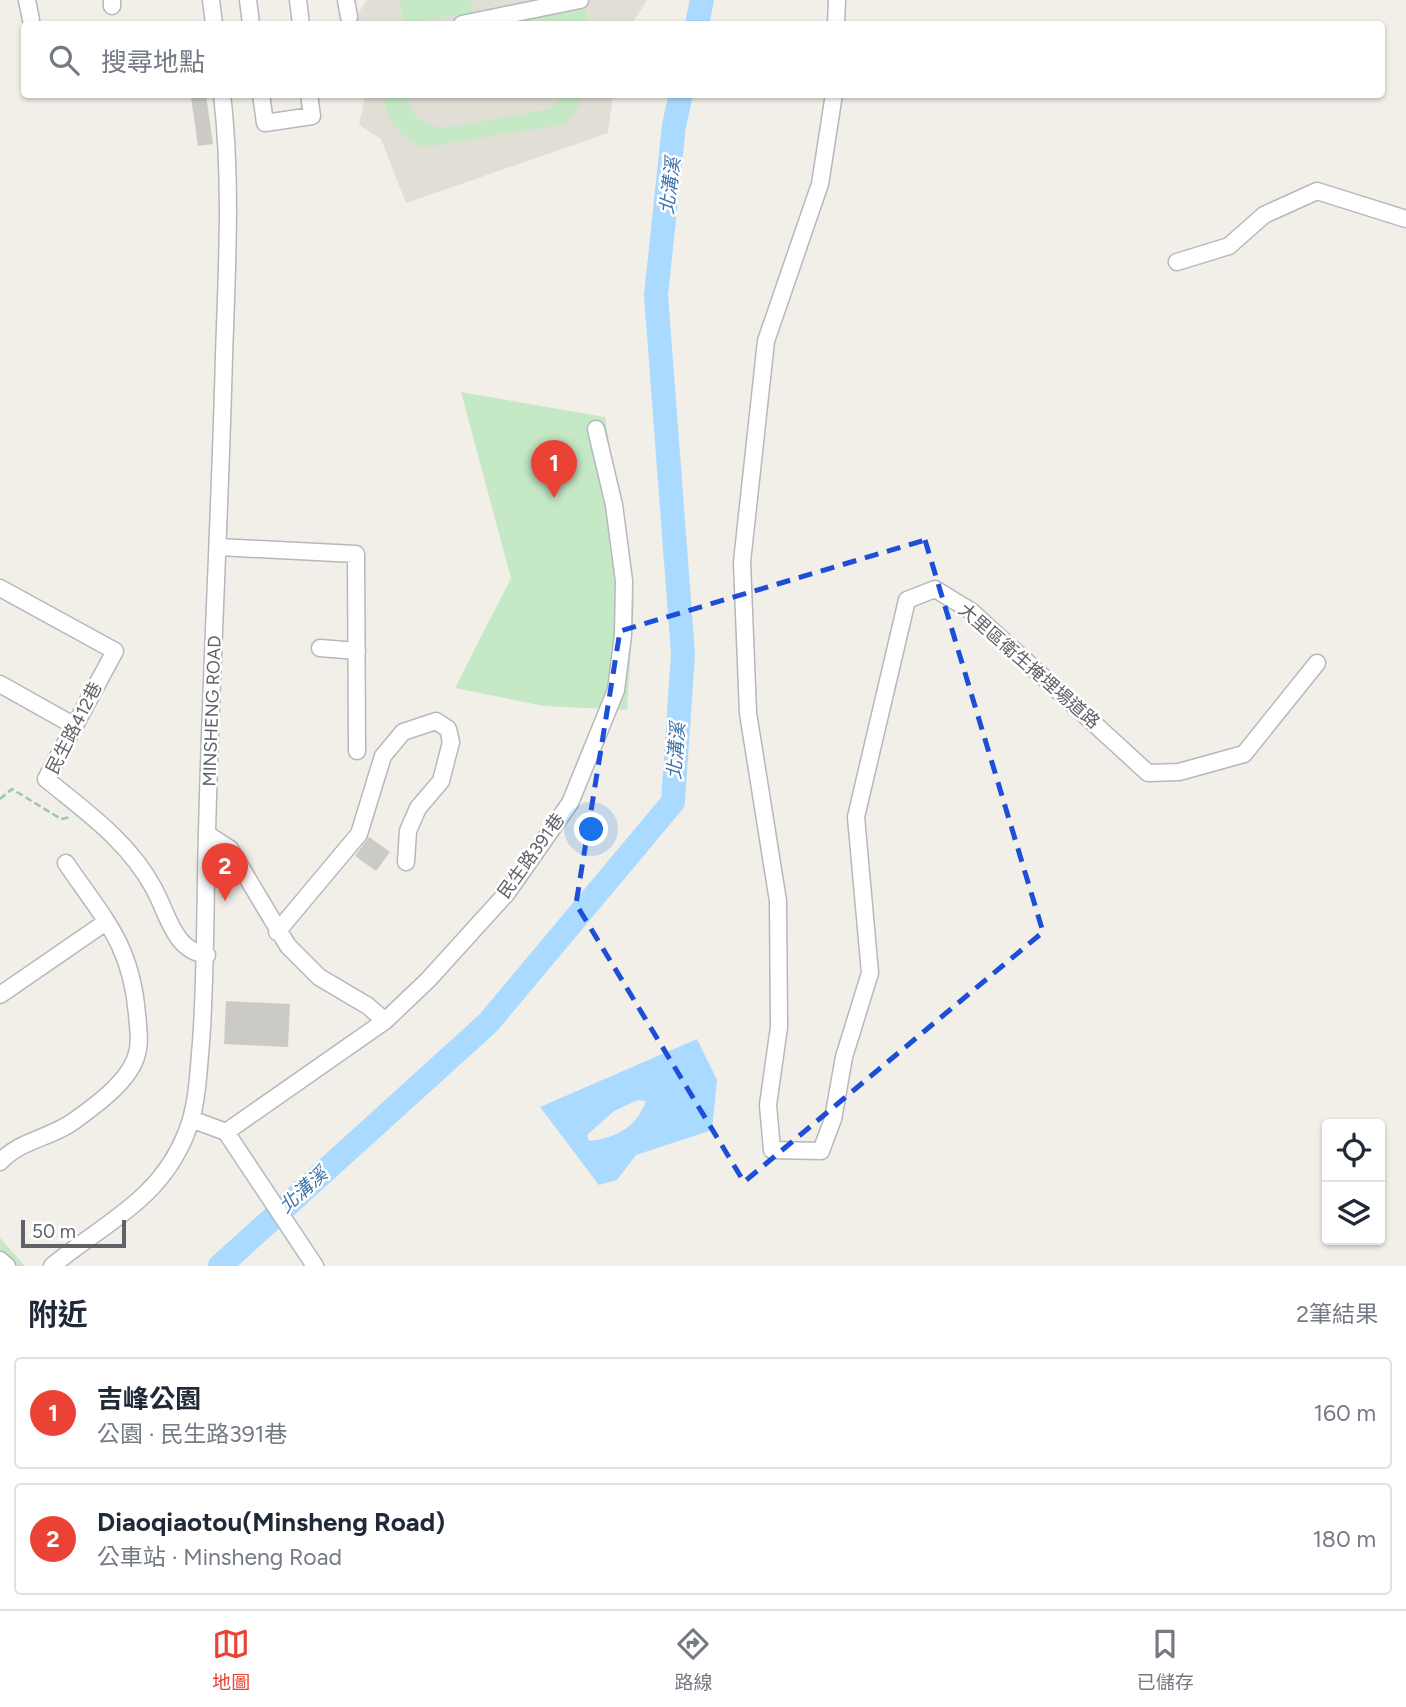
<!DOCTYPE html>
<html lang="zh-TW">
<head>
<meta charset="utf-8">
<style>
  :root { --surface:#fff; --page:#f2f2f3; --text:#1f2937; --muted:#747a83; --line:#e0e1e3; --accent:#ea4335 }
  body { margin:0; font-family:Figtree,"Noto Sans TC",sans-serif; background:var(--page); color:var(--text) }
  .controls { position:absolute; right:21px; bottom:21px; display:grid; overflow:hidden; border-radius:7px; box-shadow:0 2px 5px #0004 }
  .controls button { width:63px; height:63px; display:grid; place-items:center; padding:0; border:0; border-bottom:2px solid var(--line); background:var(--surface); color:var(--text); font:35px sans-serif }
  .scale { position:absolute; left:21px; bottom:18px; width:105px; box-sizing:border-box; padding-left:7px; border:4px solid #5f6368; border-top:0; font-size:19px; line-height:24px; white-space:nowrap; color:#5f6368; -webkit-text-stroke:5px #fff; paint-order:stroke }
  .you { position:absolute; left:592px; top:830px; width:24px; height:24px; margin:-18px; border:5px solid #fff; border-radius:50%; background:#1a73e8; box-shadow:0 0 0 10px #1a73e833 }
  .badge { display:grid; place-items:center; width:46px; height:46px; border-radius:50%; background:var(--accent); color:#fff; font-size:23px; font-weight:700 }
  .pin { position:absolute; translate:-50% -58px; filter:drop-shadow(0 2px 4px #0008) }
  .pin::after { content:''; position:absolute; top:37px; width:24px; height:21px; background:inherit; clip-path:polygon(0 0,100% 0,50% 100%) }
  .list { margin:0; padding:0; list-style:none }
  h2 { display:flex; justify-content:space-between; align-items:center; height:91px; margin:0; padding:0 28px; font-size:30px }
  h2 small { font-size:23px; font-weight:400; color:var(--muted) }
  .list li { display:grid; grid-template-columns:46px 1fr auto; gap:21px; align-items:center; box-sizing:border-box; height:112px; margin:0 14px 14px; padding:0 14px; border:2px solid var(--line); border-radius:7px }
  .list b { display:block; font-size:26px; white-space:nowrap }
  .list p { margin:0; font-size:23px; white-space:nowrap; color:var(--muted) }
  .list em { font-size:23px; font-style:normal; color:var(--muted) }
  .icon { flex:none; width:38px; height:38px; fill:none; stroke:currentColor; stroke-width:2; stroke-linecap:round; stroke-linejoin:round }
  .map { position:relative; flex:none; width:1406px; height:1266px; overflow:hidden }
  .search { position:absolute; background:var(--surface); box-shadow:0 2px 5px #0004; left:21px; right:21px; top:21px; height:77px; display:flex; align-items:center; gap:18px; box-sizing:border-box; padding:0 24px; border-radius:7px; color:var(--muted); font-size:26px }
  .sheet { height:343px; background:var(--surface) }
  nav { display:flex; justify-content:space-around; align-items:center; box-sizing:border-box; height:98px; border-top:2px solid var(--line); background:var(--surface); font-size:19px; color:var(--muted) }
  nav a { display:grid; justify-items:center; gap:4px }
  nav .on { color:var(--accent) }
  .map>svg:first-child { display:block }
  .education { fill:#e1ded6 }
  .green { fill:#c5e8c5 }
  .water { fill:#aadaff; fill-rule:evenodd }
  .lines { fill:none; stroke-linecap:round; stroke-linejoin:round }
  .river { stroke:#aadaff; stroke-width:24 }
  .building { fill:#cccac5 }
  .minor-casing { stroke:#b5b8bc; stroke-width:19 }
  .path { stroke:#9cc7a9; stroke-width:2.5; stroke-dasharray:7 3.5; stroke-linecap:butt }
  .minor { stroke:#fff; stroke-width:16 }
  .marked { fill:none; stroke:#1d4ed8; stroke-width:5; stroke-dasharray:14 9; stroke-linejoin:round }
  .labels { text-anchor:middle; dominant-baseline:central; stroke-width:5; stroke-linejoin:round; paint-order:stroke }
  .street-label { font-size:18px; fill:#5f6368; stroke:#fff }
  .water-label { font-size:19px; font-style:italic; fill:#4174aa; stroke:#fff }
</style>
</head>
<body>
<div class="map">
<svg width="1406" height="1266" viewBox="0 0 1406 1266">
  <rect width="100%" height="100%" fill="#f1efe8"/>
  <path class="education" d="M 367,0 L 647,0 L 632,24 L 351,24 Z
    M 365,95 L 613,95 L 608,133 L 406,203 L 381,139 L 359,125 Z"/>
  <path class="green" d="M 399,0 L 470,0 L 473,13 L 404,24 Z
    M 586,9 L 588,23 L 583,24 L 505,24 Z
    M 384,95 L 408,95 C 410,117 423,125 445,128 L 550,109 L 564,95 L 583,95 L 575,113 L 565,124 L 425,147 C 402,140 384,120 384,95 Z
    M 461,392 L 605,417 L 634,600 L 627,710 L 544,706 L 455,688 L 511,578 Z
    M 0,1238 L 25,1266 L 0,1266 Z"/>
  <path class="water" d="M 697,1039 L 717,1080 L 712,1130 L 636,1155 L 617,1180 L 599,1185 L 540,1107 ZM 638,1100 L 646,1101 C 636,1128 616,1138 589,1141 L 587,1135 L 614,1111 Z"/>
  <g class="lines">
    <path class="river" d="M 697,24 L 702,0
      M 220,1266 L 488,1023 L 673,802 L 683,654 L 656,295 L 674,125 L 681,94"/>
  </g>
  <path class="building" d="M 206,95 L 213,144 L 198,146 L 191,97 Z
    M 369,837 L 390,852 L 376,871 L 355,856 Z
    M 226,1001 L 290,1004 L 288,1047 L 224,1044 Z"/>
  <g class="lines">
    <defs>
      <path id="minor" d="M 27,0 L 31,20
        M 112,0 L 112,6
        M 211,0 L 214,24
        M 248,0 L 251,24
        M 298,0 L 301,24
        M 346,0 L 349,17
        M 462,24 L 580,0
        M 836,24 L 837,0
        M 261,94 L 265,123 L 312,116 L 309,94
        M 834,94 L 820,184 L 766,341 L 742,562 L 748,713 L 778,901 L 779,1027 L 768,1105 L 772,1150 L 821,1151 L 833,1119 L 844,1057 L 870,973 L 856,817 L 907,600 L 935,589 L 971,611 L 1148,773 L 1179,772 L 1244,754 L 1317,663
        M 1177,262 L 1229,246 L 1264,215 L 1317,191 L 1406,219
        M 218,547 L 356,554 L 357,751
        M 0,588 L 115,651 L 46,779 C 86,812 128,841 153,887 C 168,913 173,951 207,955
        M 320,648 L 357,651
        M 0,684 L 73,725
        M 207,834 L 230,849 L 288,946 L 319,977 L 368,1006 L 385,1021
        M 277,932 L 359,834 L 383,756 L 403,732 L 436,721 L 448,729 L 451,742 L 441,781 L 418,808 L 408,831 L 406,862
        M 0,995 L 106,922
        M 191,1119 L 226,1132 L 385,1021 L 428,980 L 507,893 L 570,803 L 616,690 L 623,635 L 624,581 L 614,505 L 596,429
        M 226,1132 L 315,1266
        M 0,1162 C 20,1140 51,1138 74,1121 C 95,1106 128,1082 136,1057 C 141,1043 138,1028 137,1014 C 131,944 104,919 66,863
        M 0,1260 L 7,1266
        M 52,1266 C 104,1223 159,1201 186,1134 C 198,1105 198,1073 201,1043 C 206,972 205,902 207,832 C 211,673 220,514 224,355 C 227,268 232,181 222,94"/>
    </defs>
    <use href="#minor" class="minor-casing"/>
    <path class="path" d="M 0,799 L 12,789 L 61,819 L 71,817"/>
    <use href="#minor" class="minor"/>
  </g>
  <path class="marked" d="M 925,540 L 1043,932 L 744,1182 L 576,904 L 620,631 Z"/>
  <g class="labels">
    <g class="street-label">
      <text transform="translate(1029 666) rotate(41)">大里區衛生掩埋場道路</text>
      <text transform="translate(212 711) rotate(-88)">MINSHENG ROAD</text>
      <text transform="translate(74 728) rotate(-63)">民生路412巷</text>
      <text transform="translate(531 856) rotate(-54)">民生路391巷</text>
    </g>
    <g class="water-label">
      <text transform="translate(670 186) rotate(-83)">北溝溪</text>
      <text transform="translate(676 751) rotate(-86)">北溝溪</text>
      <text transform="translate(303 1190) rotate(-42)">北溝溪</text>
    </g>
  </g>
</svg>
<div class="controls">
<button><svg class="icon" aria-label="locate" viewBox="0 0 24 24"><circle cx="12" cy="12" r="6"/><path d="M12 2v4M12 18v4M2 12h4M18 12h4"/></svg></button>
<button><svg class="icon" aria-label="layers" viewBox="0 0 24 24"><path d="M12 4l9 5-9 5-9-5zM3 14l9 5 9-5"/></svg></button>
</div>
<div class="scale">50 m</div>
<div class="you"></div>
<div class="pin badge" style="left:554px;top:498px">1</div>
<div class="pin badge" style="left:225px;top:901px">2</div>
<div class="search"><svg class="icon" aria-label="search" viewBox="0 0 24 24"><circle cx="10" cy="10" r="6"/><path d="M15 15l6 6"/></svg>搜尋地點</div>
</div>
<section class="sheet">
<h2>附近<small>2筆結果</small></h2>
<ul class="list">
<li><span class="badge">1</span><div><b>吉峰公園</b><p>公園 · 民生路391巷</p></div><em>160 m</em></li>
<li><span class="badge">2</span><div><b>Diaoqiaotou(Minsheng Road)</b><p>公車站 · Minsheng Road</p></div><em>180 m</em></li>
</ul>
</section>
<nav>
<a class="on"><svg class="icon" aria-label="map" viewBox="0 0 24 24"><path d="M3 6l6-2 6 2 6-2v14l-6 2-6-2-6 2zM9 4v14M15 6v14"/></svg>地圖</a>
<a><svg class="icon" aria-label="directions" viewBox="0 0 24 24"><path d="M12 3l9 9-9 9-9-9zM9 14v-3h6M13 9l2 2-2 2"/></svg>路線</a>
<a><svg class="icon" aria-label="saved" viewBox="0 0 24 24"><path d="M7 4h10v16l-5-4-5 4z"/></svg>已儲存</a>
</nav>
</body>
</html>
